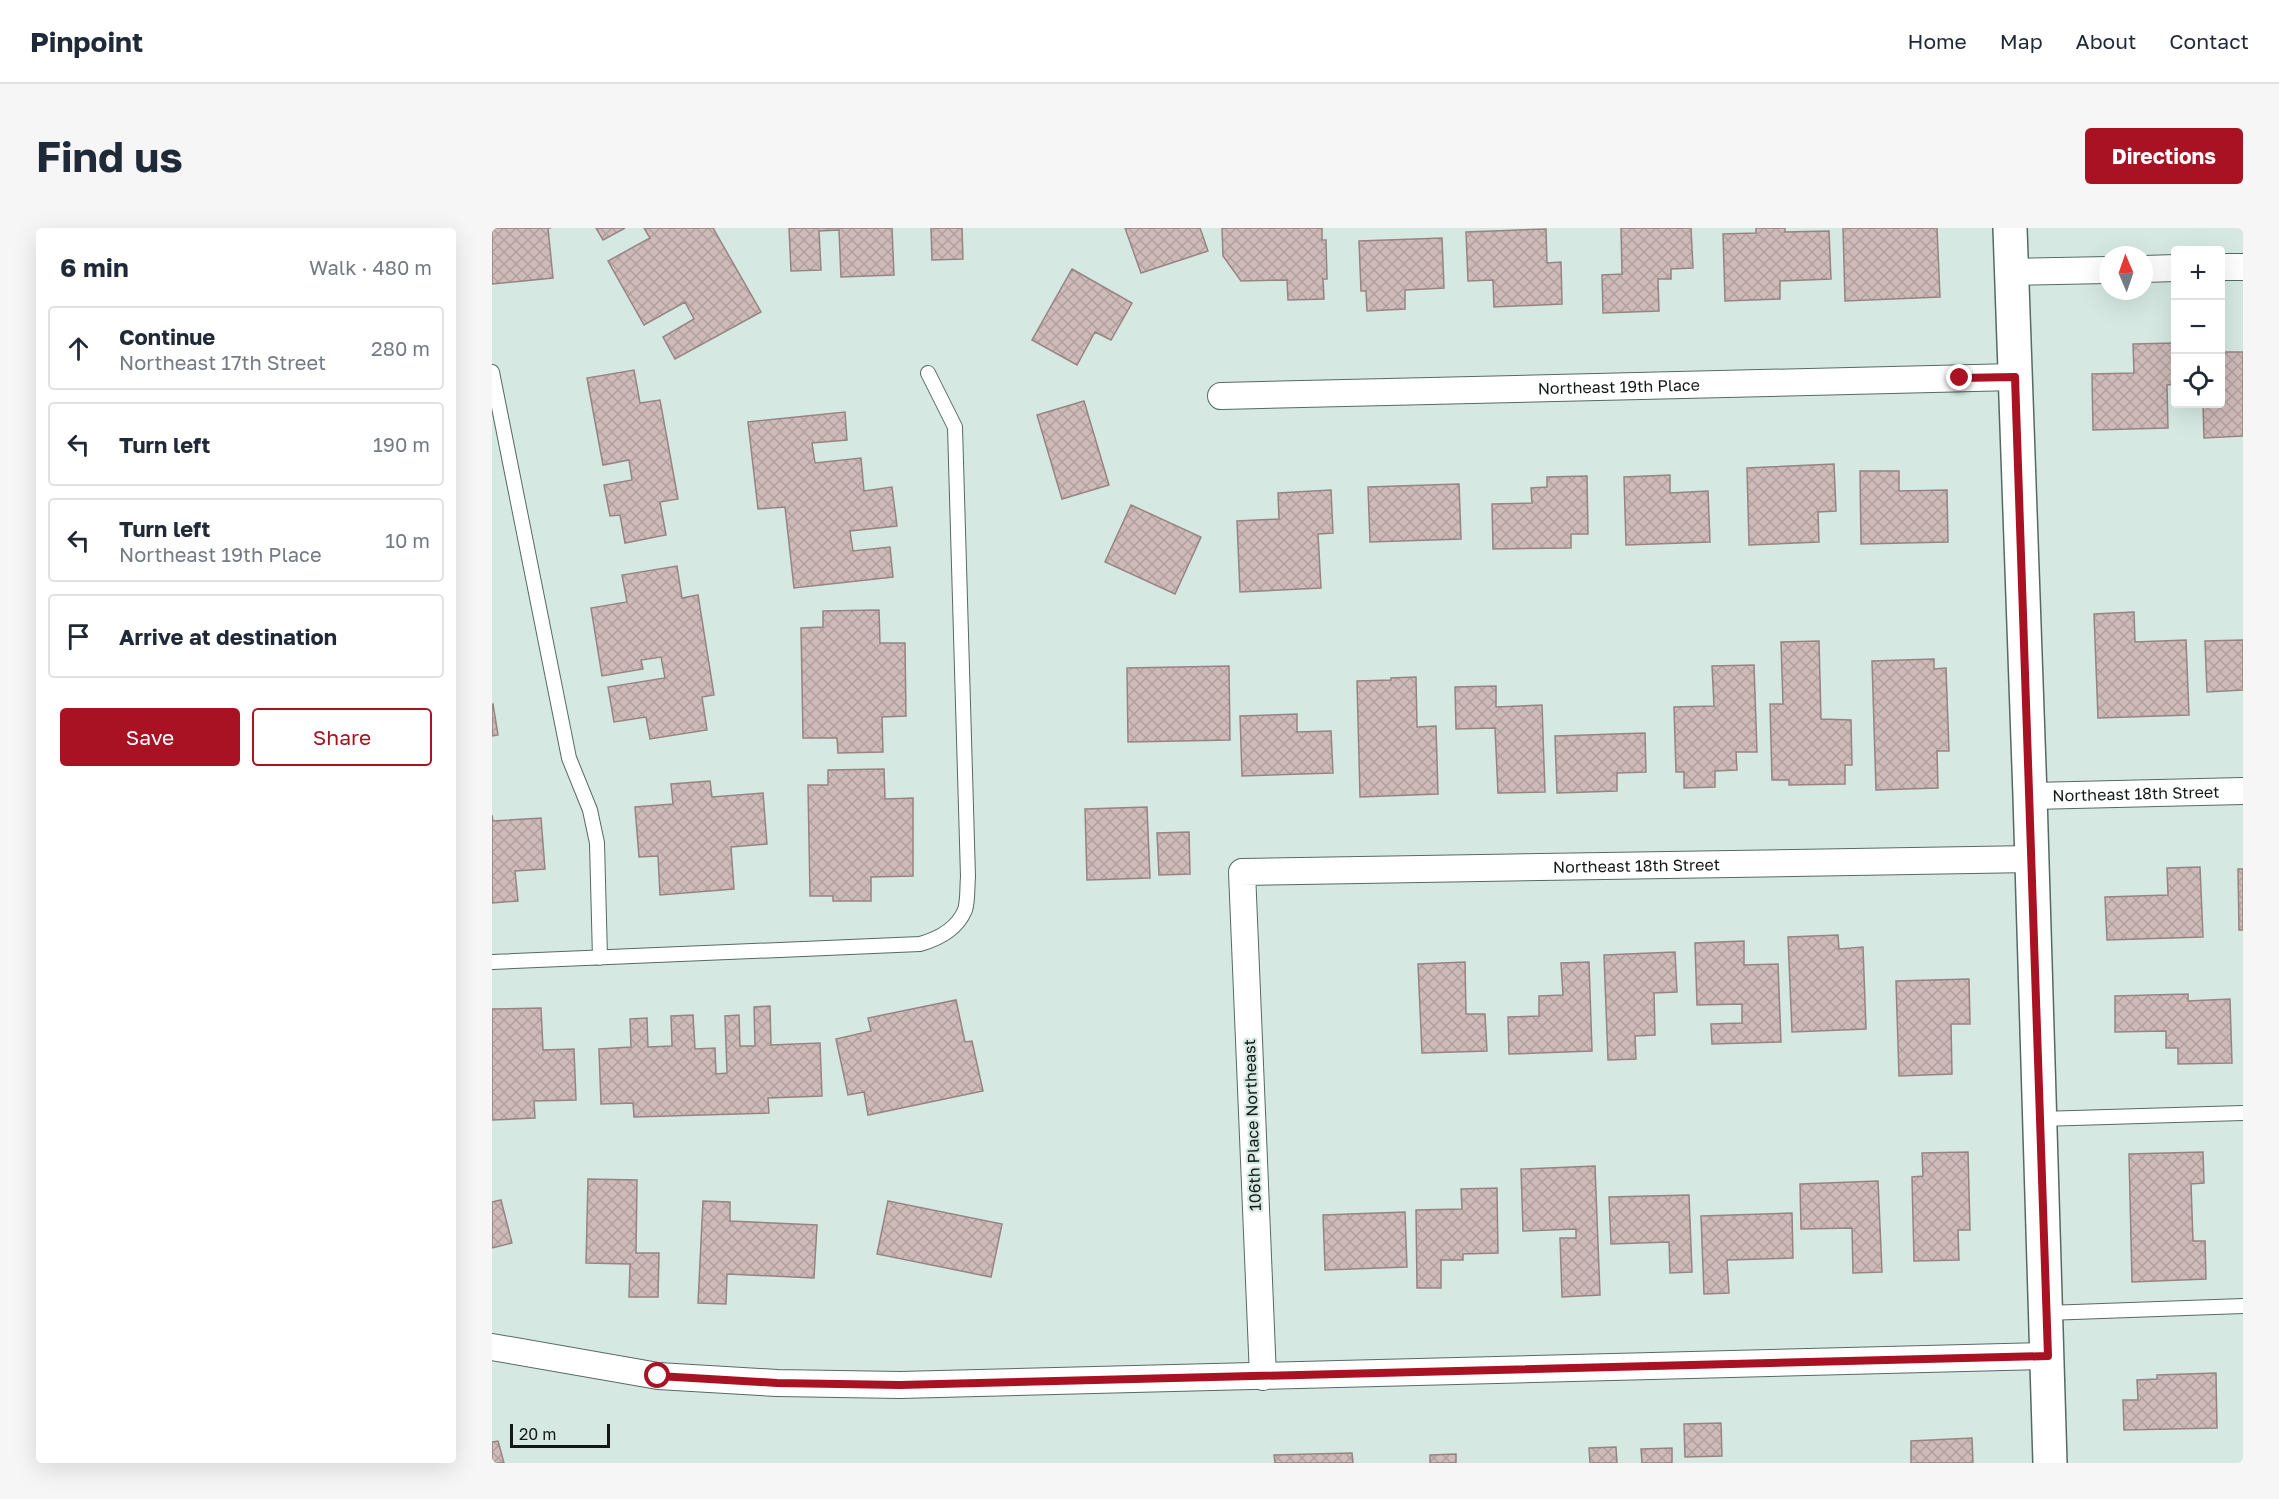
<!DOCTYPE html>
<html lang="en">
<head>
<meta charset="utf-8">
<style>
  :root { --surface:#fff; --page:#f6f6f7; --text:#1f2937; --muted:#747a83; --line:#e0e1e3; --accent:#a81223 }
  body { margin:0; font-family:"Golos Text",sans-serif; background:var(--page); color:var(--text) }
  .controls { position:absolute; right:18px; top:18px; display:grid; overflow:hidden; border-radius:6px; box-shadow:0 6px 24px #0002 }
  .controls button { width:54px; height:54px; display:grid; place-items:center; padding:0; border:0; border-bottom:2px solid var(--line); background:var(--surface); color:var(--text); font:30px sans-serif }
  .compass { position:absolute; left:1607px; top:18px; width:54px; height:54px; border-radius:50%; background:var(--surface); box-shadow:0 6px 24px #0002; rotate:358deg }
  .scale { position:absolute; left:18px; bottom:15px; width:100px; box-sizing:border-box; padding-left:6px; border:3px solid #111816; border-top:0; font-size:16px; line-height:21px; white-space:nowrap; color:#111816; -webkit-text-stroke:4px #d5e9e2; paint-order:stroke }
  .stop { position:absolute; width:18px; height:18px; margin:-14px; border:4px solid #a81223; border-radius:50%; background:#fff }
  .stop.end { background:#a81223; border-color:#fff; box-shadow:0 2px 6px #0008 }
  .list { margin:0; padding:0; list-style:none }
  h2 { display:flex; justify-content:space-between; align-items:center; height:78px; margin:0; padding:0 24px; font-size:26px }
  h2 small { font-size:20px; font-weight:400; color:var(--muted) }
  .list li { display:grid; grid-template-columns:39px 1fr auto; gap:18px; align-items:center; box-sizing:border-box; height:84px; margin:0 12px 12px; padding:0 12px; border:2px solid var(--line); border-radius:6px }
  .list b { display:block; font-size:22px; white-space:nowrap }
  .list p { margin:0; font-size:20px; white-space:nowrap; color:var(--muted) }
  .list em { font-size:20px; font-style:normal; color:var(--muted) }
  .actions { display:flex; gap:12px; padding:18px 24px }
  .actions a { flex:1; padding:14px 0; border:2px solid var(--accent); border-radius:6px; text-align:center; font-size:21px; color:var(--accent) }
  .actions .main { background:var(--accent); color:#fff }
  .icon { flex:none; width:33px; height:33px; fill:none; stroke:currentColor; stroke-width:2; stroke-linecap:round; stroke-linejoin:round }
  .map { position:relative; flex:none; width:1751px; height:1235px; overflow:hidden; border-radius:6px }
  header { display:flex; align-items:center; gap:36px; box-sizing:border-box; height:84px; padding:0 30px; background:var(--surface); border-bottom:2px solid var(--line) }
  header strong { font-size:28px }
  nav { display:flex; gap:33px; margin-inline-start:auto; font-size:21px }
  .intro { display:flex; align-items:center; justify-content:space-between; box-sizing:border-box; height:144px; padding:0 36px }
  h1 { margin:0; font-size:42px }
  .button { padding:15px 27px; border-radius:6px; background:var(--accent); color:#fff; font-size:21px; font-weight:700 }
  main { display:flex; gap:36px; padding:0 36px }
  aside { flex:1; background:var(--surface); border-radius:6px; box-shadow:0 6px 24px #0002 }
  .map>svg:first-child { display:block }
  .building { fill:url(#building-cross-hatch); stroke:#978482; stroke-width:1.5 }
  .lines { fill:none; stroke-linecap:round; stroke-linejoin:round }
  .service-casing { stroke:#586963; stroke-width:16 }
  .minor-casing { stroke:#586963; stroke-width:28 }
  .secondary-casing { stroke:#586963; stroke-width:36 }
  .service { stroke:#fff; stroke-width:14 }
  .minor { stroke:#fff; stroke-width:26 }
  .secondary { stroke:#fff; stroke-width:33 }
  .route { stroke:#a81223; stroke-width:8 }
  .labels { text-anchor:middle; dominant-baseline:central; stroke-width:4.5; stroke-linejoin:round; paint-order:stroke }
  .street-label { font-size:16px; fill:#111816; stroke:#d5e9e2 }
</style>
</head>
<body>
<header>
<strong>Pinpoint</strong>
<nav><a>Home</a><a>Map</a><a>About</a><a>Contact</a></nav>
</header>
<div class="intro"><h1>Find us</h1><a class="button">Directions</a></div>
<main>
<aside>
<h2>6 min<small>Walk · 480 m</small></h2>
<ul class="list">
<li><svg class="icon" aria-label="ahead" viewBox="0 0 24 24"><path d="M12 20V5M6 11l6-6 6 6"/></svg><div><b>Continue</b><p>Northeast 17th Street</p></div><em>280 m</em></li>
<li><svg class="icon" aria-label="left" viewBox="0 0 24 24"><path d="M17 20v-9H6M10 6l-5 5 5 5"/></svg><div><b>Turn left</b></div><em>190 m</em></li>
<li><svg class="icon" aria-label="left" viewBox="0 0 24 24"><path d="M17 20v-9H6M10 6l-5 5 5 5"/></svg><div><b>Turn left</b><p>Northeast 19th Place</p></div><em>10 m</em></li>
<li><svg class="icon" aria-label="arrive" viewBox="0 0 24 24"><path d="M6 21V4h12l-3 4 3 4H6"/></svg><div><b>Arrive at destination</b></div></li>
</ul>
<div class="actions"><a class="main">Save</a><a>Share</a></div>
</aside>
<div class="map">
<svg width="1751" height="1235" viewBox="0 0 1751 1235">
  <defs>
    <pattern id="building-cross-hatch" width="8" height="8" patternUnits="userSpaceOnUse" patternTransform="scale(1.5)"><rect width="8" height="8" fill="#cebab8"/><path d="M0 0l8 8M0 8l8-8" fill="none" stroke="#b09f9d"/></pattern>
  </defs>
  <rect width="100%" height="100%" fill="#d5e9e2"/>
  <path class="building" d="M 0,0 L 59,0 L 56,0 L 61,50 L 0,56 Z
    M 104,0 L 133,0 L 111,12 Z
    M 152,0 L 221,0 L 269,84 L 183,131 L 171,109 L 202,91 L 193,74 L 152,97 L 116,33 L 158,10 Z
    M 297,0 L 400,0 L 402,47 L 349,49 L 347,2 L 327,3 L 329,42 L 299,43 Z
    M 439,0 L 470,0 L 471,31 L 440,32 Z
    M 633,0 L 708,0 L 716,23 L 649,45 Z
    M 730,0 L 830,0 L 830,12 L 834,12 L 835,51 L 831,51 L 832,71 L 796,72 L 795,52 L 749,53 L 731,28 Z
    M 1129,0 L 1199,0 L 1201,40 L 1179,41 L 1179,51 L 1166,51 L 1167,83 L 1111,85 L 1110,47 L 1130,46 Z
    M 1264,0 L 1293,0 L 1293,4 L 1337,3 L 1339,51 L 1288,53 L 1288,71 L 1233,73 L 1231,6 L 1264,5 Z
    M 1351,0 L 1445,0 L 1448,69 L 1353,73 Z
    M 1054,1 L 1055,35 L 1069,34 L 1070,76 L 1002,79 L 1001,52 L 976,53 L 974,4 Z
    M 950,10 L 952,60 L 913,62 L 913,81 L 875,83 L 874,63 L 869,63 L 867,13 Z
    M 580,41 L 640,75 L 619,112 L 603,104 L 585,137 L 540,112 Z
    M 1682,115 L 1683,156 L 1675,157 L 1676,200 L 1601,202 L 1600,146 L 1642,145 L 1641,116 Z
    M 1728,124 L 1751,124 L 1751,208 L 1712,210 L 1711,176 L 1728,176 Z
    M 142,142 L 148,175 L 168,172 L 186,271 L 168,274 L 174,307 L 133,315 L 128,287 L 118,288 L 112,257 L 140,252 L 137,232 L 111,237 L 95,150 Z
    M 592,173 L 617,257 L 570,271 L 545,187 Z
    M 353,184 L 355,212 L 320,215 L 323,235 L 369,230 L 372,263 L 400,259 L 405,298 L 358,303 L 361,323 L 398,319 L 401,349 L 302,360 L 293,279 L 266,281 L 256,194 Z
    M 1342,236 L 1344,283 L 1326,284 L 1327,314 L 1257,317 L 1255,240 Z
    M 1368,243 L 1407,243 L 1407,263 L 1455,262 L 1456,314 L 1369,316 Z
    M 1178,247 L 1178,265 L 1216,263 L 1218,314 L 1134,317 L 1132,249 Z
    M 1095,248 L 1096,306 L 1079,306 L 1079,320 L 1001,321 L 1000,276 L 1040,275 L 1039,260 L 1055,259 L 1055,249 Z
    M 967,256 L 969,311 L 878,314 L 876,259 Z
    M 839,262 L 841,305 L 826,306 L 829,360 L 748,364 L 745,293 L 787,291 L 786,265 Z
    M 639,277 L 709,309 L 683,366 L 613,334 Z
    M 185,338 L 190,370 L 206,367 L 222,467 L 210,469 L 215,502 L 158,511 L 154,489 L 122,494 L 116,459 L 173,450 L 169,429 L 149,432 L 151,441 L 110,448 L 99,380 L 135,374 L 130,347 Z
    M 387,382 L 388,415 L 413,415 L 414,488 L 390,489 L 391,524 L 346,525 L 345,510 L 311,510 L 309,400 L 331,399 L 331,383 Z
    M 1642,384 L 1643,414 L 1694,412 L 1697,487 L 1606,490 L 1602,386 Z
    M 1751,412 L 1751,462 L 1715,464 L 1713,413 Z
    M 1327,413 L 1329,491 L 1359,492 L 1360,537 L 1353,537 L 1353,556 L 1297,557 L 1297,552 L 1280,552 L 1278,476 L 1291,476 L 1289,414 Z
    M 1442,431 L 1442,441 L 1454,440 L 1457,523 L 1445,523 L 1446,560 L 1384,562 L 1380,433 Z
    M 1262,437 L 1265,524 L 1244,524 L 1245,542 L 1223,543 L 1223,559 L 1192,560 L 1192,544 L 1184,544 L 1182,479 L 1222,478 L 1220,438 Z
    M 737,438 L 738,512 L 636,514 L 635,440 Z
    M 924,449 L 925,499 L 944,498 L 946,566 L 868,569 L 865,453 L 899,452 L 899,450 Z
    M 1004,458 L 1004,479 L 1050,477 L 1053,564 L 1006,565 L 1003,500 L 964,501 L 963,459 Z
    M 1,476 L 6,507 L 0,508 L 0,477 Z
    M 805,486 L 805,504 L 839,503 L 841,545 L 750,548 L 748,488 Z
    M 1153,505 L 1154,544 L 1125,545 L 1125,563 L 1065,565 L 1063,508 Z
    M 392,541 L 393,571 L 421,570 L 421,648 L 379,649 L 379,673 L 341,673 L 341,668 L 318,668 L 316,557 L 336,557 L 336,542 Z
    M 218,553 L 220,569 L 271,565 L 275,616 L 239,619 L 242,661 L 168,667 L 166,628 L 147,629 L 143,579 L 181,576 L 179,556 Z
    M 655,579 L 658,650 L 595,652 L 593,581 Z
    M 0,587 L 1,593 L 49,590 L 53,641 L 23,643 L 26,673 L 0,675 Z
    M 697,604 L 698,646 L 667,647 L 665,605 Z
    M 1708,639 L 1711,709 L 1615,712 L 1613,669 L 1676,667 L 1675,640 Z
    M 1746,641 L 1751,641 L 1751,702 L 1747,702 Z
    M 1346,707 L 1347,721 L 1371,719 L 1374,801 L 1300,804 L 1296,709 Z
    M 1252,713 L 1252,737 L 1286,736 L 1289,814 L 1220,816 L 1219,796 L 1250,795 L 1250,776 L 1205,777 L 1203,715 Z
    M 1183,724 L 1185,764 L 1162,765 L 1163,807 L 1143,808 L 1144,831 L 1116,832 L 1112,727 Z
    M 973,734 L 974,786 L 993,786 L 995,823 L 930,825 L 926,736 Z
    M 1097,734 L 1100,823 L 1017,826 L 1016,789 L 1047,788 L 1047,768 L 1071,767 L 1069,735 Z
    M 1477,751 L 1478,796 L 1459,796 L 1460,846 L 1407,848 L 1404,753 Z
    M 1696,766 L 1696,773 L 1738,771 L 1740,835 L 1686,836 L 1686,820 L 1674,820 L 1674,803 L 1623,804 L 1623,768 Z
    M 464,772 L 473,814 L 480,813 L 491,863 L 376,887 L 372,864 L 356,867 L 344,811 L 379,803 L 376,790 Z
    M 278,778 L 279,817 L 328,815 L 330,868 L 276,870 L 277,885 L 142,889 L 141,875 L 109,876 L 107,821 L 139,819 L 138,791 L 155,790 L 156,819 L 180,818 L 179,788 L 201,787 L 203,821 L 223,820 L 224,846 L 235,845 L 233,788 L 247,787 L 248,818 L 263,818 L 262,779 Z
    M 49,780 L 51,822 L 82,821 L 84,872 L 42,873 L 43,890 L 0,892 L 0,781 Z
    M 1476,924 L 1478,1002 L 1466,1002 L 1467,1032 L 1422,1033 L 1420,949 L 1431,948 L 1430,925 Z
    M 1711,924 L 1712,955 L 1699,956 L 1701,1013 L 1713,1013 L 1714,1051 L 1640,1054 L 1637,926 Z
    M 1103,938 L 1108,1067 L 1070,1069 L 1068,1010 L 1084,1010 L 1084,1001 L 1031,1003 L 1029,941 Z
    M 96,951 L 145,952 L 144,1025 L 167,1025 L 166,1069 L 137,1069 L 138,1036 L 94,1035 Z
    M 1386,953 L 1390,1044 L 1361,1045 L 1360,1000 L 1309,1001 L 1308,956 Z
    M 1005,960 L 1006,1025 L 971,1026 L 971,1032 L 949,1032 L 949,1060 L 925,1060 L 924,982 L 970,981 L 969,961 Z
    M 1197,967 L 1200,1044 L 1178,1045 L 1177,1014 L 1119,1016 L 1117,969 Z
    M 9,972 L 20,1015 L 0,1020 L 0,974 Z
    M 211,973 L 238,974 L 238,993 L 325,997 L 322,1050 L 235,1046 L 234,1076 L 206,1075 Z
    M 396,973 L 510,996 L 499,1049 L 385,1026 Z
    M 913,984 L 915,1039 L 833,1042 L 831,987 Z
    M 1300,985 L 1301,1030 L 1235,1032 L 1237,1065 L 1212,1066 L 1209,988 Z
    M 1724,1145 L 1725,1200 L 1632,1202 L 1631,1172 L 1646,1172 L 1645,1152 L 1665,1151 L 1665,1147 Z
    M 1229,1195 L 1230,1228 L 1193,1229 L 1192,1196 Z
    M 1480,1210 L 1481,1235 L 1419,1235 L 1419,1213 Z
    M 6,1213 L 12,1235 L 0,1235 L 0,1214 Z
    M 1124,1219 L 1125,1235 L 1098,1235 L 1097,1220 Z
    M 1180,1220 L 1180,1235 L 1150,1235 L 1149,1221 Z
    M 860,1225 L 861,1235 L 783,1235 L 782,1227 Z
    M 964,1226 L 964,1235 L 938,1235 L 938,1227 Z"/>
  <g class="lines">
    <defs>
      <path id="service" d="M 0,144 L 77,530 L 98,582 L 105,615 L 108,730
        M 0,734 L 428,716 C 446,711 465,701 473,682 C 476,673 475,659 476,649 L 463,199 L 436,145
        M 1548,891 L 1751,885
        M 1554,1085 L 1751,1078"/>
      <g id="minor">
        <path d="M 1728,39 L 1751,39"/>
        <path d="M 1652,41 L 1684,40"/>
        <path d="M 1520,44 L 1616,42"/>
        <path id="s1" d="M 729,168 L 1523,149"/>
        <path id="s2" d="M 1538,568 L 1751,563"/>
        <path d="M 0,1119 L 166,1148 L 285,1155 L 408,1157 L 1556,1128"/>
        <path id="s3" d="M 771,1149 L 750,644 L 1540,631"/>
      </g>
      <path id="secondary" d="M 1518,0 L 1538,568 L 1558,1235"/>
    </defs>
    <use href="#service" class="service-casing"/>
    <use href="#minor" class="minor-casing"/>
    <use href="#secondary" class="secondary-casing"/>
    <use href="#service" class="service"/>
    <use href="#minor" class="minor"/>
    <use href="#secondary" class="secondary"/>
  </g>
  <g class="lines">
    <path class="route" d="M 166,1148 L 285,1155 L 408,1157 L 1556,1128 L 1523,149 L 1468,150"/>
  </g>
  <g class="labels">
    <g class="street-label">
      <text stroke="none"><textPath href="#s1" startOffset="398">Northeast 19th Place</textPath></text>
      <text stroke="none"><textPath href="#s2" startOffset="106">Northeast 18th Street</textPath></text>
      <text stroke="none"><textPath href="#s3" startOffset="900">Northeast 18th Street</textPath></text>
      <text transform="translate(760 897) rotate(-92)">106th Place Northeast</text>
    </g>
  </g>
</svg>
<div class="controls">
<button>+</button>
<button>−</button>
<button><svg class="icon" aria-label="locate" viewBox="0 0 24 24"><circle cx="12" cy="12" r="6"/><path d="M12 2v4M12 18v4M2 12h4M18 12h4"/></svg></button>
</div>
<svg class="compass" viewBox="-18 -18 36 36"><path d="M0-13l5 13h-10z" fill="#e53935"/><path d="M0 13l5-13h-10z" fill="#747a83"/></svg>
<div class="scale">20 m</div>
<div class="stop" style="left:166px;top:1148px"></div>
<div class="stop end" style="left:1468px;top:150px"></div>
</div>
</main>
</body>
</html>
